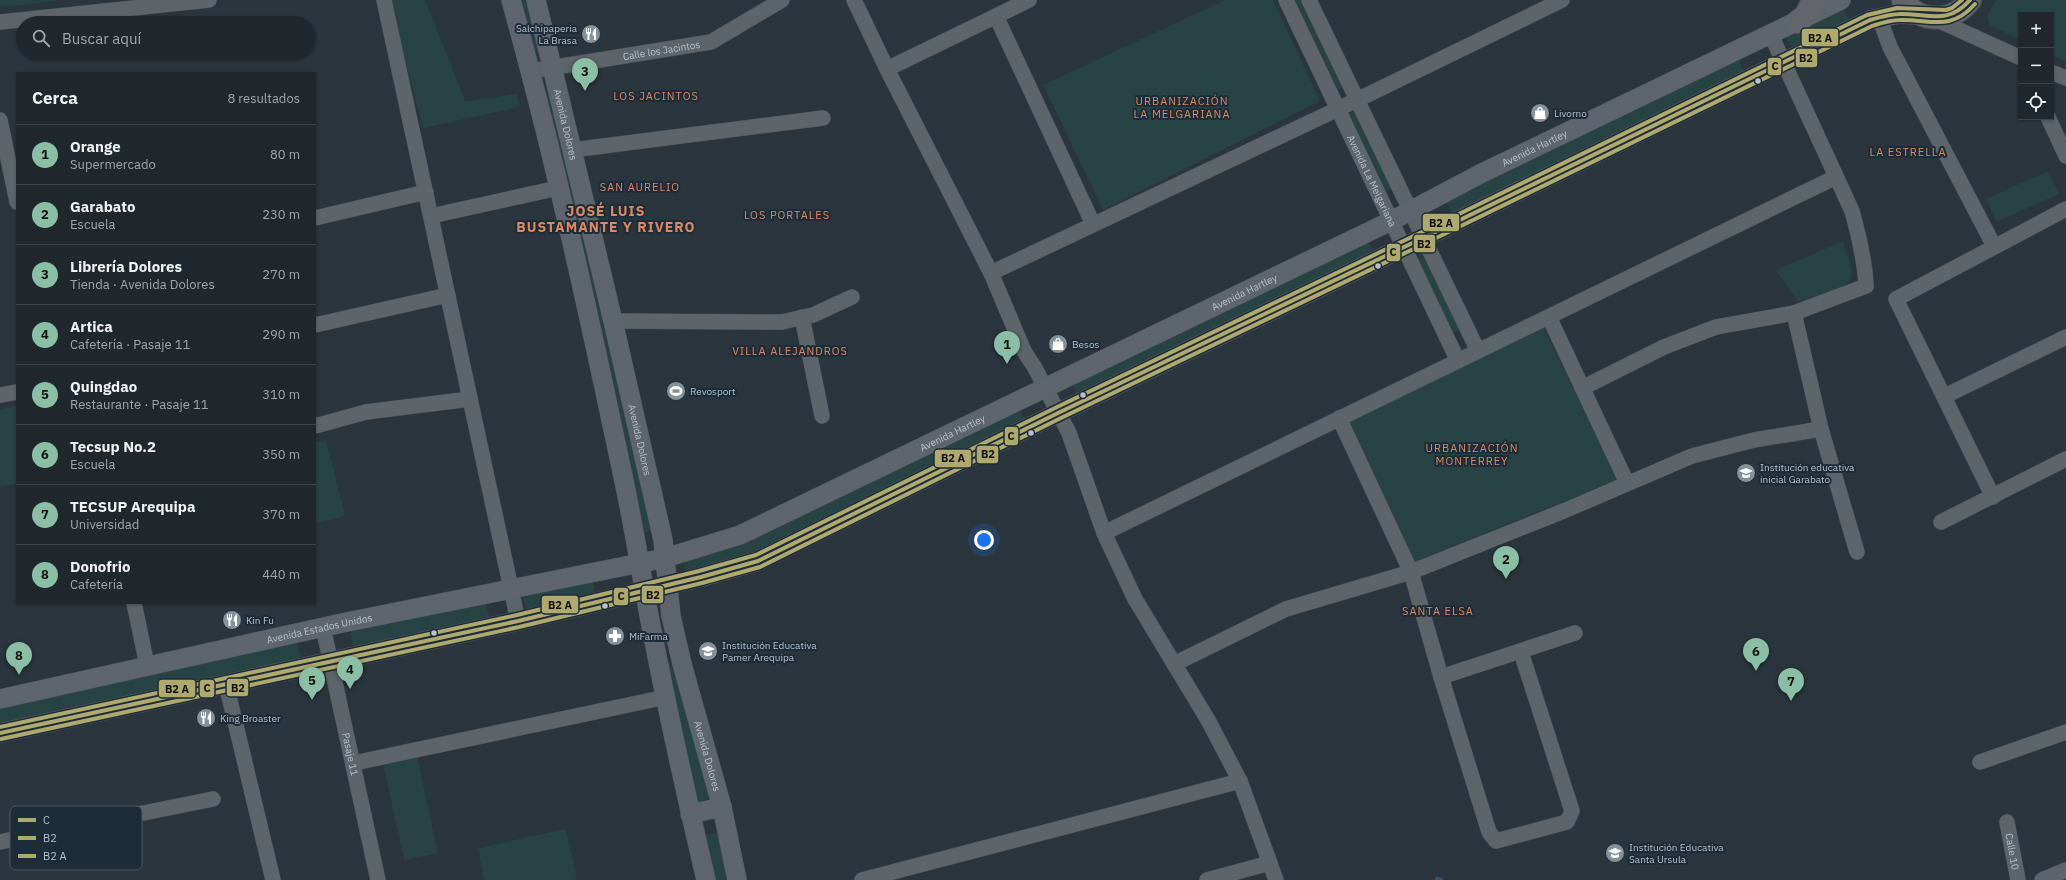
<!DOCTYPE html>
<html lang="es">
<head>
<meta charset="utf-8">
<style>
  :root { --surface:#20282e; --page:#2d343a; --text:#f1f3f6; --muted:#a2a6aa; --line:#3d444a; --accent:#8abfa5 }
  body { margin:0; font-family:"IBM Plex Sans",sans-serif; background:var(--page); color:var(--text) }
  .controls { position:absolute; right:12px; top:12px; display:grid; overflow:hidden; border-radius:0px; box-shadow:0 1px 3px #0004 }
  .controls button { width:36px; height:36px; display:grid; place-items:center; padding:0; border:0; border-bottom:1px solid var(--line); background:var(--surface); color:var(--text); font:20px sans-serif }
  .you { position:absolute; left:984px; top:540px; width:14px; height:14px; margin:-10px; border:3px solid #fff; border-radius:50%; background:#1a73e8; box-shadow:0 0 0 6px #1a73e833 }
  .badge { display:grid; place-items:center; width:26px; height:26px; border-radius:50%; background:var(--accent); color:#111; font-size:13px; font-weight:700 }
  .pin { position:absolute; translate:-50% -33px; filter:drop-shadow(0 1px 2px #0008) }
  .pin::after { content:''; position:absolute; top:21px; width:14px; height:12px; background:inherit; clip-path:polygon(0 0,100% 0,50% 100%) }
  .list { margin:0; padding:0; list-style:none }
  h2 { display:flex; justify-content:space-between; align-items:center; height:52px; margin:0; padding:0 16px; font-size:17px }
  h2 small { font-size:13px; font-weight:400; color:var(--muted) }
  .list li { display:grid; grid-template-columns:26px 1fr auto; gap:12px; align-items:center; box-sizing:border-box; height:60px; padding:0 16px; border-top:1px solid var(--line) }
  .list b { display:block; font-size:15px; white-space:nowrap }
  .list p { margin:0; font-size:13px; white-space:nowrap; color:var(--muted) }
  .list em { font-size:13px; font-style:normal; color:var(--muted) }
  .icon { flex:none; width:22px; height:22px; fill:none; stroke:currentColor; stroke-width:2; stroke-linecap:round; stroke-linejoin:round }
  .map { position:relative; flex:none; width:2066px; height:880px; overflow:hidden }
  .search { position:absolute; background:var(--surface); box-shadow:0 1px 3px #0004; left:16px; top:16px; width:300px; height:44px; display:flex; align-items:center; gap:10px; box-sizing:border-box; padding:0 14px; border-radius:22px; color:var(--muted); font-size:15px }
  .panel { position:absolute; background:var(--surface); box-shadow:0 1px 3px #0004; left:16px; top:72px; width:300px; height:532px; border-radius:0px }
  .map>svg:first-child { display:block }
  .green { fill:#274344 }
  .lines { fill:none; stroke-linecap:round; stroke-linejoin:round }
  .stream { stroke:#365169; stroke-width:4.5 }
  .minor-casing { stroke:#4a5157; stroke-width:16 }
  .major-casing { stroke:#4a5259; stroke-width:20 }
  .highway-casing { stroke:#485158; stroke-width:24 }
  .minor { stroke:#5d646a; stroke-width:15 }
  .major { stroke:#5f656c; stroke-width:19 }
  .highway { stroke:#62666a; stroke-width:22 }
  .bus-1-casing { stroke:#1d2c39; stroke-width:7 }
  .bus-2-casing { stroke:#1d2c39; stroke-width:7 }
  .bus-3-casing { stroke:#1d2c39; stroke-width:7 }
  .bus-1 { stroke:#afa96e; stroke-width:4 }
  .bus-2 { stroke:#afa96e; stroke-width:4 }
  .bus-3 { stroke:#afa96e; stroke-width:4 }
  .bus-dot { fill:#b6c2cd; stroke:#1d2c39; stroke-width:1.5 }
  .labels { text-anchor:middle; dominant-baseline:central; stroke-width:4; stroke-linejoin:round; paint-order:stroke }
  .poi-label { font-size:10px; fill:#b6c2cd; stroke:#1d2c39; text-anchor:start }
  .street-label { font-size:10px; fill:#b6c2cd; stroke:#1d2c39 }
  .neighbourhood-label { font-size:11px; letter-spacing:1px; fill:#e0885f; stroke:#1d2c39 }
  .district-label { font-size:14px; font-weight:bold; letter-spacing:1px; fill:#e0885f; stroke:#1d2c39 }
  .key { fill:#1d2c39; stroke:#4b5965; stroke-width:1 }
  .key-label { font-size:11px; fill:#b6c2cd }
  .line-badge { stroke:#1d2c39; stroke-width:1.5 }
  .pale-badge-label { font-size:11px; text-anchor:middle; font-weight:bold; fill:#111 }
</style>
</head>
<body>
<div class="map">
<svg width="2066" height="880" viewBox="0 0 2066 880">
  <rect width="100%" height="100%" fill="#2b353d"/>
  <path class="green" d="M 0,0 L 56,0 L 56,1 L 0,7 Z
    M 389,0 L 425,0 L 465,101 L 517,94 L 520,107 L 423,128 Z
    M 519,0 L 528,0 L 541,50 L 533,52 Z
    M 1225,0 L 1273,0 L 1320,101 L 1103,210 L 1043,85 Z
    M 1295,0 L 1304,0 L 1345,87 L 1338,90 Z
    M 1997,0 L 2066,0 L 2066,62 L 2051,55 L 2051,15 L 2021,15 L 2021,40 L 1990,25 C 1984,15 1991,8 1997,0 Z
    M 1843,8 L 1850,21 L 1795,47 L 1790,45 L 1786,37 Z
    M 1737,58 L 1745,72 L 1453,215 L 1446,200 Z
    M 549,86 L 653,531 L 641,533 L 541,87 Z
    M 1357,110 L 1393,188 L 1386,191 L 1349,114 Z
    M 2048,171 L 2059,194 L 1996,222 L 1986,199 Z
    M 1368,240 L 1374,252 L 1078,397 L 1071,382 Z
    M 1843,241 C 1845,249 1852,268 1852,275 C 1851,290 1810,298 1798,302 L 1776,270 Z
    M 1421,257 L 1425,258 L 1460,330 L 1451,334 L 1417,262 L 1417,258 Z
    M 1544,328 L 1617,480 L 1414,562 L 1347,422 Z
    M 17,406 L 17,484 L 0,487 L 0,410 Z
    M 1019,408 L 1026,422 L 755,554 L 691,570 L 686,570 L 683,560 Z
    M 326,440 L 345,516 L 315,523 L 315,442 Z
    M 590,579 C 594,583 596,588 593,594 L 533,609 L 527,608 L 523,601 L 524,594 Z
    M 485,599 L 489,617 L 353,647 L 350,630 Z
    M 297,641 L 301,658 L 0,725 L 0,705 Z
    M 668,663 L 670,663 L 695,731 L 710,796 L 705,801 L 698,802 L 695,799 Z
    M 417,756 L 438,853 L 404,860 L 383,763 Z
    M 566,829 L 577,880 L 484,880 L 478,848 Z
    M 720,832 L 730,880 L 715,880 L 705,835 Z"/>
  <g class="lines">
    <path class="stream" d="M 1437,879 L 1441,880"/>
    <defs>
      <g id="minor">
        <path d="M 384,0 L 518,621"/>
        <path d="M 854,0 L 887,69 L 991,273 L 1024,351 L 1035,368 L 1069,433 L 1104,533 L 1135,599 L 1208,720 L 1240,781 L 1276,880"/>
        <path id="s1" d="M 1286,0 L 1458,361"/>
        <path d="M 1309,0 L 1478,351"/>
        <path d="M 996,16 L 1093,224"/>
        <path d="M 1879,17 L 1890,47 L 1994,246"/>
        <path d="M 1933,18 L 2021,58"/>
        <path d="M 0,22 L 209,0"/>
        <path d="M 887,69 L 1029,0"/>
        <path id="s2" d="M 531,71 L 711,42 L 782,0"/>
        <path d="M 2051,72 L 2066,78"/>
        <path d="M 2048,117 L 2066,156"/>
        <path d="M 0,120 L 17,202"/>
        <path d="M 572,150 L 823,118"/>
        <path d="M 431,216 L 558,188"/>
        <path d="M 315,218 L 426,192"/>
        <path d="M 991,273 L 1359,99 L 1562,0"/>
        <path d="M 1794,313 L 1821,429 L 1857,552"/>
        <path d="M 802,317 L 822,416"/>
        <path d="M 1549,317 L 1627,483"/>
        <path d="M 613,321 L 782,322 L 813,315 L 852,297"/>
        <path d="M 315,325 L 448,295"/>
        <path d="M 1582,388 L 1664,347 L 1716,327 L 1794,313 L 1866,286 C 1865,260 1859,236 1852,211 L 1771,35"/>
        <path d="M 0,395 L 17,392"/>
        <path d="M 1945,396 L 2066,337"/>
        <path d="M 1339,418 L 1411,572 L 1441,677 L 1489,832 L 1496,841 L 1567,822 L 1572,811 L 1521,652"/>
        <path d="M 315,426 L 366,412 L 470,399"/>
        <path d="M 1993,497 L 1896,299 L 2066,209"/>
        <path d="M 1941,522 L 2066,459"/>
        <path d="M 1104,533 L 1836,177"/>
        <path d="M 134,603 L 147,665"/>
        <path id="s3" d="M 323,627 L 378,880"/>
        <path d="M 1174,664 L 1286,609 L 1411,572 L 1566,510 L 1692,456 L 1754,440 L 1821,429"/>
        <path d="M 1441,677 L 1575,633"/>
        <path d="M 226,684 L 273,880"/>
        <path d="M 1980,762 L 2066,732"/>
        <path d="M 354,763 L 666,697"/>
        <path id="s4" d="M 2007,822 L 2018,880"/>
        <path d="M 0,842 L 213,799"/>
        <path d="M 862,880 L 1240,781"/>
        <path d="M 1207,880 L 1270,863"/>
        <path d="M 2042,880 L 2066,870"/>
      </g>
      <g id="major">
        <path d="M 511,0 C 555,158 590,320 624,481 C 633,523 640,567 648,610 C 665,700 685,790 706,880"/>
        <path id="s5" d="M 536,0 L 613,321 L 663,540 L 671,616 L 682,664 L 722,807 L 737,880"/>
        <path id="s6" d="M 0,699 L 342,623 L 665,558 L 740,535 L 1391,221 L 1482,173 L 1841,0"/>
        <path d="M 0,733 L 518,621 L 701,577 L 758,561 L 1058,413 L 1425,237 L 1870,20 L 1899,14 L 1921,15"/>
        <path d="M 690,814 L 722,807"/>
      </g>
      <path id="highway" d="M 1903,0 C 1919,24 1954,23 1970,0
        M 1797,22 L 1806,15 L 1813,0"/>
    </defs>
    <use href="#minor" class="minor-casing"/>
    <use href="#major" class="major-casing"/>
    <use href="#highway" class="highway-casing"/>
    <use href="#minor" class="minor"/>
    <use href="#major" class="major"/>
    <use href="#highway" class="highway"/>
    <defs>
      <path id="bus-1" d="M 0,733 L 518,621 L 701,577 L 758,561 L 1058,413 L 1425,237 L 1870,20 C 1880,17 1890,14 1901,14 C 1930,14 1948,25 1970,0"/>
      <path id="bus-2" d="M 1,739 L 519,627 L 702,583 L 760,567 L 1061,418 L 1428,242 L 1872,26 C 1881,23 1890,20 1900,20 C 1931,19 1950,32 1975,4"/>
      <path id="bus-3" d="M 0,727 L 517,615 L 699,571 L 756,555 L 1055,408 L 1422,232 L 1867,15 L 1897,8 L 1946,10 L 1952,8 L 1962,0"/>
    </defs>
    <use href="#bus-1" class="bus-1-casing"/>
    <use href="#bus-2" class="bus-2-casing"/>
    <use href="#bus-3" class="bus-3-casing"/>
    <use href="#bus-1" class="bus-1"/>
    <use href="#bus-2" class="bus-2"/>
    <use href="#bus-3" class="bus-3"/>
  </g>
  <defs>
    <symbol id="restaurant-disc" viewBox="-11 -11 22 22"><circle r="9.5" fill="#85919b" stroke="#1d2c39"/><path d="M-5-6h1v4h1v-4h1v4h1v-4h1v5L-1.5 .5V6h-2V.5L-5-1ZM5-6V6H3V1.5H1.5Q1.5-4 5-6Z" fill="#fff"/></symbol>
    <symbol id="shop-disc" viewBox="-11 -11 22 22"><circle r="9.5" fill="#85919b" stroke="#1d2c39"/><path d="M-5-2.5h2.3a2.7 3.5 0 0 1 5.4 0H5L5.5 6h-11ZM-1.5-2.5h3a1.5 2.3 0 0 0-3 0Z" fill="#fff"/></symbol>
    <symbol id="stadium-disc" viewBox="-11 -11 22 22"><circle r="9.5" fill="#85919b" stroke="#1d2c39"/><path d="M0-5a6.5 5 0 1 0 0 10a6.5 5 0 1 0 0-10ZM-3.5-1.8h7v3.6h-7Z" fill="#fff"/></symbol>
    <symbol id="school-disc" viewBox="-11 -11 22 22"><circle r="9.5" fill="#85919b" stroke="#1d2c39"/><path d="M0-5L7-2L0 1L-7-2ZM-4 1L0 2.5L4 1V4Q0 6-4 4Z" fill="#fff"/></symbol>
    <symbol id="pharmacy-disc" viewBox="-11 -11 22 22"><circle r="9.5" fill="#85919b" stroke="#1d2c39"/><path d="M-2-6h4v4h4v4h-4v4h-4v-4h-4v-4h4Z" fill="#fff"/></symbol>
  </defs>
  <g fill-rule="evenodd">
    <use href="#restaurant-disc" x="580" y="23" width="22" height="22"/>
    <use href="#shop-disc" x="1529" y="102" width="22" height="22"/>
    <use href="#shop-disc" x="1047" y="333" width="22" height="22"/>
    <use href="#stadium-disc" x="665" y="380" width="22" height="22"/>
    <use href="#school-disc" x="1735" y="462" width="22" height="22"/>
    <use href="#restaurant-disc" x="221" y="609" width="22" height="22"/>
    <use href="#pharmacy-disc" x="604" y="625" width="22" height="22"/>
    <use href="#school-disc" x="697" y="640" width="22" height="22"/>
    <use href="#restaurant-disc" x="195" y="707" width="22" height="22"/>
    <use href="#school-disc" x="1604" y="842" width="22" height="22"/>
  </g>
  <g class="bus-dot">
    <circle cx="1758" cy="81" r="3.5"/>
    <circle cx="1378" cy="266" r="3.5"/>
    <circle cx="1083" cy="395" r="3.5"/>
    <circle cx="1031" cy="433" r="3.5"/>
    <circle cx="605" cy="606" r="3.5"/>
    <circle cx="434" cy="633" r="3.5"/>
  </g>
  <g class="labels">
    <g class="poi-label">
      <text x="577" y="28" text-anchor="end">Salchipaperia<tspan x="577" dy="12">La Brasa</tspan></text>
      <text x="1554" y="113">Livorno</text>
      <text x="1072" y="344">Besos</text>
      <text x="690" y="391">Revosport</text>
      <text x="1760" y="467">Institución educativa<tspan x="1760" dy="12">inicial Garabato</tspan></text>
      <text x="246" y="620">Kin Fu</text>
      <text x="629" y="636">MiFarma</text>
      <text x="722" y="645">Institución Educativa<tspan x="722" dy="12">Pamer Arequipa</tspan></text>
      <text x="220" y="718">King Broaster</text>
      <text x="1629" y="847">Institución Educativa<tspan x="1629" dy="12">Santa Ursula</tspan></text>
    </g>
    <g class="street-label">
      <text stroke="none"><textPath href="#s2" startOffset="132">Calle los Jacintos</textPath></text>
      <text stroke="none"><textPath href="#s5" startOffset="128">Avenida Dolores</textPath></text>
      <text stroke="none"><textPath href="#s6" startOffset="1642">Avenida Hartley</textPath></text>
      <text stroke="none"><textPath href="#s1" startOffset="200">Avenida La Melgariana</textPath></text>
      <text stroke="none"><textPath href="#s6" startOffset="1318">Avenida Hartley</textPath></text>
      <text stroke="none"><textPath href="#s6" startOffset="994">Avenida Hartley</textPath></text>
      <text stroke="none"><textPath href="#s5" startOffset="452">Avenida Dolores</textPath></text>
      <text stroke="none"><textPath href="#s6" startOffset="327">Avenida Estados Unidos</textPath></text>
      <text stroke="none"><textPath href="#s3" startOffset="130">Pasaje 11</textPath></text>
      <text stroke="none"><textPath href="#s5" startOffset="776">Avenida Dolores</textPath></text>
      <text stroke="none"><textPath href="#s4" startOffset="30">Calle 10</textPath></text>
    </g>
    <g class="neighbourhood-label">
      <text x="656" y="96">LOS JACINTOS</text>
      <text x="1182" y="101">URBANIZACIÓN<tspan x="1182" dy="13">LA MELGARIANA</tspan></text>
      <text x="1908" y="152">LA ESTRELLA</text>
      <text x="640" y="187">SAN AURELIO</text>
      <text x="787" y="215">LOS PORTALES</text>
      <text x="790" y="351">VILLA ALEJANDROS</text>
      <text x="1472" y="448">URBANIZACIÓN<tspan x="1472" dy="13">MONTERREY</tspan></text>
      <text x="1438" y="611">SANTA ELSA</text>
    </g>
    <g class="district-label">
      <text x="606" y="211">JOSÉ LUIS<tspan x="606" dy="16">BUSTAMANTE Y RIVERO</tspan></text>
    </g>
  </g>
  <rect x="10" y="806" width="132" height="64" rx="6" class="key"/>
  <rect x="18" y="818" width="18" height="4" fill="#afa96e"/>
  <rect x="18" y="836" width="18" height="4" fill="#afa96e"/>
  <rect x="18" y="854" width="18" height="4" fill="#afa96e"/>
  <g class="key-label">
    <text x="43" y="824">C</text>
    <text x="43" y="842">B2</text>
    <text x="43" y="860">B2 A</text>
  </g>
  <g class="line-badge">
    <rect x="1801" y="28" width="38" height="19" rx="4" fill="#afa96e"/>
    <rect x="1795" y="48" width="23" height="20" rx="4" fill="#afa96e"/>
    <rect x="1767" y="57" width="15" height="19" rx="4" fill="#afa96e"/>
    <rect x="1422" y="213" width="38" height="19" rx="4" fill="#afa96e"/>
    <rect x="1413" y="234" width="23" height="19" rx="4" fill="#afa96e"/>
    <rect x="1386" y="243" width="15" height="19" rx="4" fill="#afa96e"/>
    <rect x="1004" y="426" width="15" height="20" rx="4" fill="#afa96e"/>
    <rect x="976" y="445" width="23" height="19" rx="4" fill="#afa96e"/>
    <rect x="934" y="449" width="38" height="19" rx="4" fill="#afa96e"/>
    <rect x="641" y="585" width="23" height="19" rx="4" fill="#afa96e"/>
    <rect x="613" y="587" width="16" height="19" rx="4" fill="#afa96e"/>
    <rect x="541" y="595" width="38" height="19" rx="4" fill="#afa96e"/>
    <rect x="226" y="678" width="23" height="19" rx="4" fill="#afa96e"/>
    <rect x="199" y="679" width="16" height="19" rx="4" fill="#afa96e"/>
    <rect x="158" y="679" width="38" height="19" rx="4" fill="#afa96e"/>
  </g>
  <g class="pale-badge-label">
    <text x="1820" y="42">B2 A</text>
    <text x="1806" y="62">B2</text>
    <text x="1775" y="70">C</text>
    <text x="1441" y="227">B2 A</text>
    <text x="1424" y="248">B2</text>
    <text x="1393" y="256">C</text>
    <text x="1011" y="440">C</text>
    <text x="988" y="458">B2</text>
    <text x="953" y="462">B2 A</text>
    <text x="653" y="599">B2</text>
    <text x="621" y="600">C</text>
    <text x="560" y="609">B2 A</text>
    <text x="238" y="692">B2</text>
    <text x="207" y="692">C</text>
    <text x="177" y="693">B2 A</text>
  </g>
</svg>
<div class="controls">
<button>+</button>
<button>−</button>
<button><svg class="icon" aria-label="locate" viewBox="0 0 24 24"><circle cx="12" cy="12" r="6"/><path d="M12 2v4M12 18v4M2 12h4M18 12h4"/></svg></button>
</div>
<div class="you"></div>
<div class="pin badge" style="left:1007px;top:364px">1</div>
<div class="pin badge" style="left:1506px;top:579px">2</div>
<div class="pin badge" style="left:585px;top:91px">3</div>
<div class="pin badge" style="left:350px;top:689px">4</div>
<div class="pin badge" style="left:312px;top:700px">5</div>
<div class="pin badge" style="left:1756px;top:671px">6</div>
<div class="pin badge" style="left:1791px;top:701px">7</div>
<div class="pin badge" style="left:19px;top:675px">8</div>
<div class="search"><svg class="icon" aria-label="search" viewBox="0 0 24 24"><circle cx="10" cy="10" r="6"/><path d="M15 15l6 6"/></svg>Buscar aquí</div>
<section class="panel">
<h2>Cerca<small>8 resultados</small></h2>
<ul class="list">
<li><span class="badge">1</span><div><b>Orange</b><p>Supermercado</p></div><em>80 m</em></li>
<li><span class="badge">2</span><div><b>Garabato</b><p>Escuela</p></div><em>230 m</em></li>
<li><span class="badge">3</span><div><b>Librería Dolores</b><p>Tienda · Avenida Dolores</p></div><em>270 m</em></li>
<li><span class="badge">4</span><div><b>Artica</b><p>Cafetería · Pasaje 11</p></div><em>290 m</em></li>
<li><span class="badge">5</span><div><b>Quingdao</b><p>Restaurante · Pasaje 11</p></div><em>310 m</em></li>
<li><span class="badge">6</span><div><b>Tecsup No.2</b><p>Escuela</p></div><em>350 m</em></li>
<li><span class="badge">7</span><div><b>TECSUP Arequipa</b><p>Universidad</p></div><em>370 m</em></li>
<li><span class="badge">8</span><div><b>Donofrio</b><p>Cafetería</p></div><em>440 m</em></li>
</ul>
</section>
</div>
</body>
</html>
